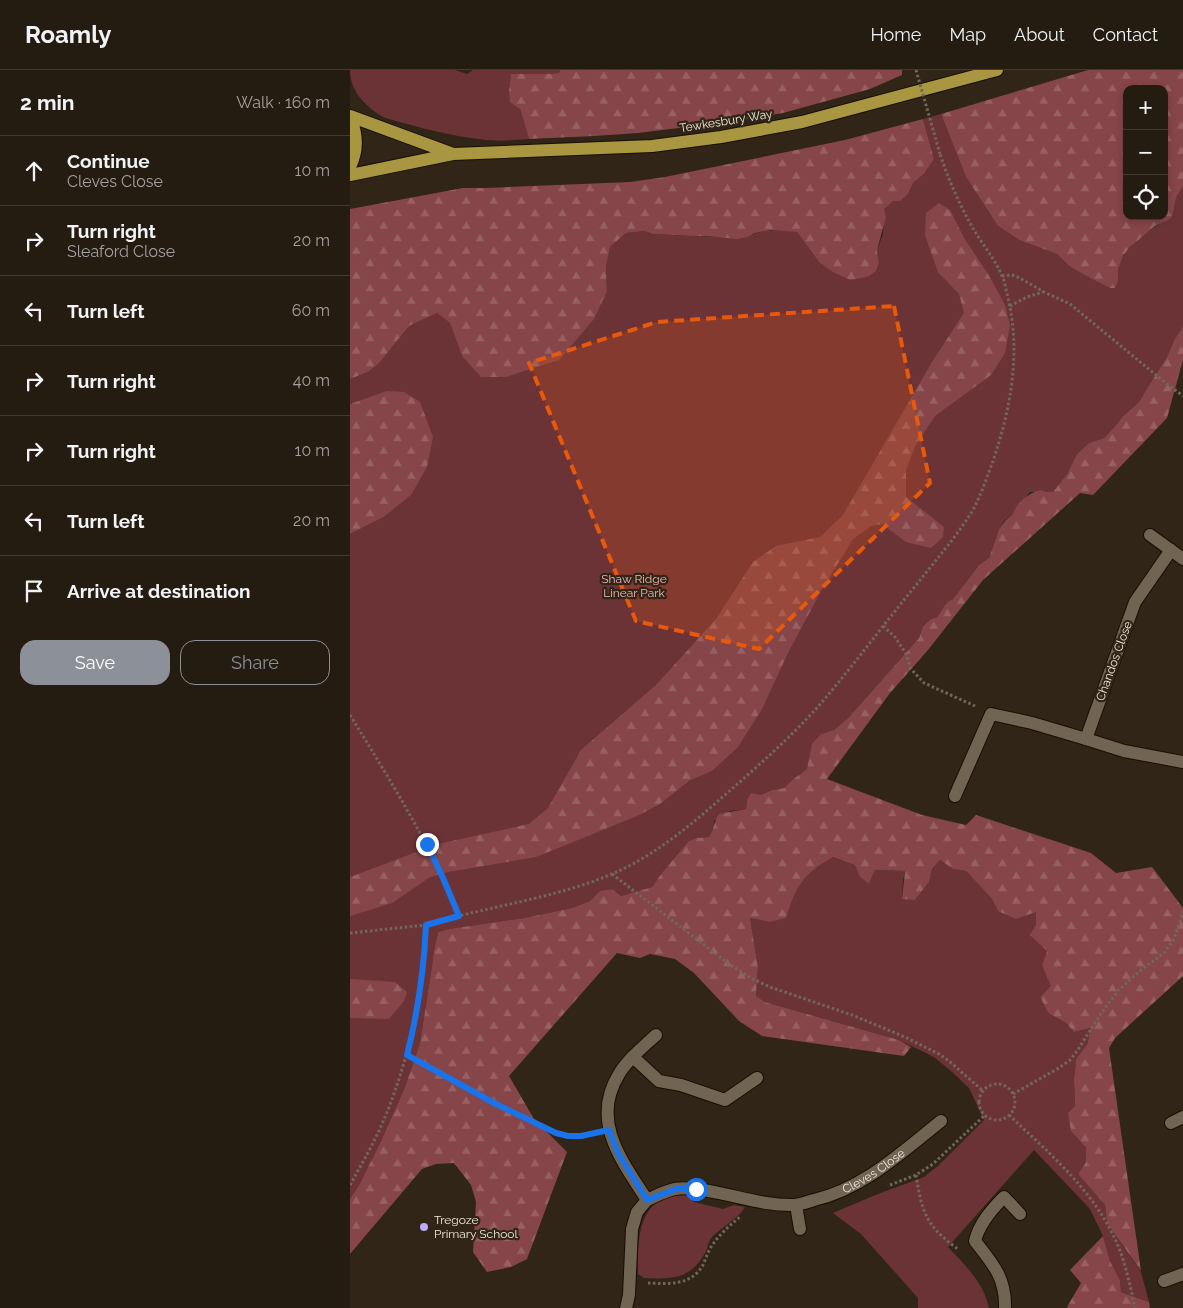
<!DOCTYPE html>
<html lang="en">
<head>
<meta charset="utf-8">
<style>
  :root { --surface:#241c10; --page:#30291e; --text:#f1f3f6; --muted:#a3a19f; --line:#413a30; --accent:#8c9099 }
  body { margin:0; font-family:Raleway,sans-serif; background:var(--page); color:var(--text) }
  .controls { position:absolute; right:15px; top:15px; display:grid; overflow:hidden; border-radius:10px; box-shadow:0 2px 8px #0003 }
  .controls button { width:45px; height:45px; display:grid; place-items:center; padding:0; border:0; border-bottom:1px solid var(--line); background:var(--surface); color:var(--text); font:25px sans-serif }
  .stop { position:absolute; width:15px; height:15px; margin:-11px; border:4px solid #1a73e8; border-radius:50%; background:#fff }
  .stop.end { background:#1a73e8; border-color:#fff; box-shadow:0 1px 5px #0008 }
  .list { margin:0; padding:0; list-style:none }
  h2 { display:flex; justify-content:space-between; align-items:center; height:65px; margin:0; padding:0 20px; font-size:21px }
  h2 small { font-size:16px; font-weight:400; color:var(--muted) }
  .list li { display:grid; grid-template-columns:32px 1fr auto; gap:15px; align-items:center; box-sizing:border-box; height:70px; padding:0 20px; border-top:1px solid var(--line) }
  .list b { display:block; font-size:19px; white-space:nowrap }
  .list p { margin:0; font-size:16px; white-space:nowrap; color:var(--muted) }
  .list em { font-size:16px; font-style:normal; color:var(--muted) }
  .actions { display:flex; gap:10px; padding:15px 20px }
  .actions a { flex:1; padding:11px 0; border:1px solid var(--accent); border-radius:15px; text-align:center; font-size:18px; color:var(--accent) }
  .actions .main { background:var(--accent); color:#fff }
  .icon { flex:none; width:28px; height:28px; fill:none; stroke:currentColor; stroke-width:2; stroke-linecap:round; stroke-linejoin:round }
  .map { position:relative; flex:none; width:833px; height:1238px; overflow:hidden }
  header { display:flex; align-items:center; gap:30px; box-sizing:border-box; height:70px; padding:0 25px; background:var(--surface); border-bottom:1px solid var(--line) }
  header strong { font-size:24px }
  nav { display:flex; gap:28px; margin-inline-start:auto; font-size:18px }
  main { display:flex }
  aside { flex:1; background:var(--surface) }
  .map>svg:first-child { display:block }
  .green { fill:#6c3337 }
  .forest { fill:url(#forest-firs); fill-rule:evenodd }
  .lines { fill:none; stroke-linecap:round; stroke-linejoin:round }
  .minor-casing { stroke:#180e02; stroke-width:14 }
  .major-casing { stroke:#180e02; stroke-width:14 }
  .path { stroke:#71675a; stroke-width:3; stroke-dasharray:2.5 2.5; stroke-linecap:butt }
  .minor { stroke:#716453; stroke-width:12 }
  .major { stroke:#a99641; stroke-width:12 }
  .path-bridge { stroke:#71675a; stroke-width:3; stroke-dasharray:2.5 2.5; stroke-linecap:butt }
  .route { stroke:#1a73e8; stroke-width:6 }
  .marked { fill:#e8590c; fill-opacity:0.2; stroke:#e8590c; stroke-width:4; stroke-dasharray:10 6; stroke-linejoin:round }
  .poi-dot { fill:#bcaaf6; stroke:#302516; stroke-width:2 }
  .labels { text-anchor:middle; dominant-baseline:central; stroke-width:4.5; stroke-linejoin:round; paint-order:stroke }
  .street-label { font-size:12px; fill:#f1e9e0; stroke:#302516 }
  .park-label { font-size:12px; fill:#f2b6b7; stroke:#302516 }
  .poi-label { font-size:12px; fill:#f1e9e0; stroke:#302516; text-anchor:start }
</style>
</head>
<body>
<header>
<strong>Roamly</strong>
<nav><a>Home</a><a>Map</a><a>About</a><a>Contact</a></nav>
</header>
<main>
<aside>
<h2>2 min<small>Walk · 160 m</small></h2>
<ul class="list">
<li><svg class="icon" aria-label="ahead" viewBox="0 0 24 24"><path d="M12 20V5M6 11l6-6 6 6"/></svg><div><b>Continue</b><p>Cleves Close</p></div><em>10 m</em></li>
<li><svg class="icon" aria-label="right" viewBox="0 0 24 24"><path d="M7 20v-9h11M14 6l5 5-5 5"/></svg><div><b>Turn right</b><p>Sleaford Close</p></div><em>20 m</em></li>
<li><svg class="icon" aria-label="left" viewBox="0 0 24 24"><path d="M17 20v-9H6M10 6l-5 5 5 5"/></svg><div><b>Turn left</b></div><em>60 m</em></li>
<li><svg class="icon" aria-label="right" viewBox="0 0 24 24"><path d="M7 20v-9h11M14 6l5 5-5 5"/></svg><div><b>Turn right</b></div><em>40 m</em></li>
<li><svg class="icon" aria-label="right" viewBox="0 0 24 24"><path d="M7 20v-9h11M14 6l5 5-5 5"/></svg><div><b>Turn right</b></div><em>10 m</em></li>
<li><svg class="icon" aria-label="left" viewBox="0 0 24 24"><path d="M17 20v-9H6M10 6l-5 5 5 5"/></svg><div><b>Turn left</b></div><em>20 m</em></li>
<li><svg class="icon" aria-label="arrive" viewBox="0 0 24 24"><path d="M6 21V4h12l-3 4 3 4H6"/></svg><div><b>Arrive at destination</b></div></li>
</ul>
<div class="actions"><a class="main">Save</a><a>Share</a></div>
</aside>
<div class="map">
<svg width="833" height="1238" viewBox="0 0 833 1238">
  <defs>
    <pattern id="forest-firs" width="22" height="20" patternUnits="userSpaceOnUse" patternTransform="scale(1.25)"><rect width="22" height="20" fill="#864549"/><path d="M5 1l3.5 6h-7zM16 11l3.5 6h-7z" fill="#986063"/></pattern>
  </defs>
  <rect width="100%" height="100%" fill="#302516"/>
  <path class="green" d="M 0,0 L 105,0 L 117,4 L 123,0 L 210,0 L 209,3 L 192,4 L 161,5 L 159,20 L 170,39 L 179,69 C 165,70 151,71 137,70 C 102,67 69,57 35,48 C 17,38 0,22 0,0 Z
    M 591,44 L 616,107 L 648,156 L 669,170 L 707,184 L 718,195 L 768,211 C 768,207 767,202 768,199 C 773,174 806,158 823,144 L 826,128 L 833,116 L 833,257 L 824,270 L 817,287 L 796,320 L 789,332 L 772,347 L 768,353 L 754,368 L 739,373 L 727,384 L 717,404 L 703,422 L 680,422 L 663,444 L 655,450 L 649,459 L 639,488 L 629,495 L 603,529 L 597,532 L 587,547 L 581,549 L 573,556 L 569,568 L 499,647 L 484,660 L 471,664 L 457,699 L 442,710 L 434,718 L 422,720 L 397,730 L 396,739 L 380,741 L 364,751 L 364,760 L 359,767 L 347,768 L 339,772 L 311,804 L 302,817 L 271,826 L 262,819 L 251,821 L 240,831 L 222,838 L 174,848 L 99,859 L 88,862 L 84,880 L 82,896 L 70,973 L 55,1017 L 31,1071 L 9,1115 L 0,1129 L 0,464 L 32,448 L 36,321 L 0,334 L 0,309 L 18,302 L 28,293 L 59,256 L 87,243 L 100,253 L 112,286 L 257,221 L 256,197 L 260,177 L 276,163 L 294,161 L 303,164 L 342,166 L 398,167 C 414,158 430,160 447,162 L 469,192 L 529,192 L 527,180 L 533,164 L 534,139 L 543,130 L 558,124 L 563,113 L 574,104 L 584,89 L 573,49 Z
    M 483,787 L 506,795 L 510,807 L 519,814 L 525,800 L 555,801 L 553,810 L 552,828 L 565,830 L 579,812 L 582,799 L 590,790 L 603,799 L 616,801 L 642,829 L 648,841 L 686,842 L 686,855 L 697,881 L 692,895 L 702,916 L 690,927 L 698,943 L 716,953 L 724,962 L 740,958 L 738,973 L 726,989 L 724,1011 L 725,1036 L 721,1061 L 736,1078 L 736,1092 L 728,1104 L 755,1135 L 757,1153 L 791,1202 L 799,1232 L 771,1222 L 770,1210 L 760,1191 L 753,1166 L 740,1139 L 684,1080 L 598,1177 C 615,1195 634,1213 639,1238 L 568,1238 L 568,1228 L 511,1164 L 483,1143 L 528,1124 L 574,1107 L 588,1096 L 634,1050 L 619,1018 L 601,1001 L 584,987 L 549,970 L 415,932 L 406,926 L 408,897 L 400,848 L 420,852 L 435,848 C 446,815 453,804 483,787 Z
    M 334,1124 L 338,1125 L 344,1132 L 373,1139 L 384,1135 L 395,1137 C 388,1149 373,1156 363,1166 C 358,1170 358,1178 355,1183 C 340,1210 321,1209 294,1208 L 288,1204 C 288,1169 287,1126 334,1124 Z"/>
  <path class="forest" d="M 210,0 L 552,0 L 552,5 L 520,19 L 433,43 L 377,52 L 288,63 L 244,66 L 179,69 L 170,39 L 160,32 L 159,20 L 161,4 L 192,4 L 209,3 Z
    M 738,0 L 833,0 L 833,116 L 826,128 L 823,144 L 820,149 L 805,156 L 780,177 L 773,186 L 768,199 L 768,211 L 765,218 L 760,218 L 735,205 L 718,195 L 707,184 L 669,170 L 648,156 L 616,107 L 591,44 ZM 777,19 L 814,19 L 814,146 L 777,146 Z
    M 573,49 L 584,89 L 574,104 L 563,113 L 558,124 L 550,131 L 543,131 L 534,139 L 536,147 L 527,180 L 529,192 L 526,201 L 519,206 L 506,209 L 500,210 L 483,202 L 469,192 L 447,162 L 421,160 L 405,163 L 398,167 L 387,169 L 358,166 L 342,166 L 303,164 L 294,161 L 276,163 L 260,177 L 256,197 L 257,221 L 244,249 L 209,290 L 156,307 L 131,307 L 112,286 L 100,253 L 87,243 L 59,256 L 29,293 L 18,302 L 0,309 L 0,139 L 113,118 L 135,118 L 280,112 L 315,107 L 495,70 Z
    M 589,133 L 600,140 L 614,168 L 638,204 L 655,235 L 660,255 L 655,283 L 641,305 L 585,346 L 565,376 L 556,400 L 556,427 L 594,457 L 593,467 L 581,478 L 556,472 L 532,454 L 521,456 L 503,469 L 471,521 L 438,583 L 412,639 L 388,677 L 362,701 L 340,710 L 310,734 L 287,746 L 228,770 L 186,787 L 98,802 L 80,807 L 42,833 L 0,846 L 0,807 L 88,774 L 179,754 L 198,738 L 231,680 L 306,615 L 366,549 L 403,492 L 426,476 L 470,467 L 493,445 L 582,292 L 614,243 L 609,224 L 588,202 L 575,165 L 576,143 Z
    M 833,257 L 833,290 L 817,348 L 743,425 L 730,423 L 633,510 L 578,580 L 540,623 L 477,709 L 572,745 L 616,755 L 626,745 L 741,783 L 766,803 L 802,797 L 833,838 L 833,906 L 765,968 L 759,978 L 791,1201 L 757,1153 L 755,1135 L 728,1104 L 736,1092 L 736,1078 L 721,1061 L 718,1043 L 725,1036 L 724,1011 L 726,989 L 738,973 L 740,958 L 724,962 L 716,953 L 698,943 L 690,927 L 701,916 L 692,895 L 697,881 L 680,865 L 686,855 L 686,842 L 666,849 L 648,841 L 642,829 L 616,801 L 603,799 L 590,790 L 582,799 L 579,812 L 565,830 L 552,829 L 555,801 L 525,800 L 519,814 L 510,807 L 505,795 L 483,787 C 453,804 446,816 436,848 L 420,852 L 400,848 L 408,897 L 406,926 L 415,932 L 549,970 L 561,977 L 554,986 L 412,966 L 389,951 L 344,903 L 325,889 L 300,884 L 290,888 L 267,883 L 159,1006 L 184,1049 L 217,1082 L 177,1189 L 161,1197 L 137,1202 L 123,1182 L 126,1132 L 121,1115 L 104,1093 L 86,1094 L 72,1099 L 0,1184 L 0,1129 L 9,1115 L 31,1071 L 55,1017 L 70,973 L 82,896 L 84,880 L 88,862 L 99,859 L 174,848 L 222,838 L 240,831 L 250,821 L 262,819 L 271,826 L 302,817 L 311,804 L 339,771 L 347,768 L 359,767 C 365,758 363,753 369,744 L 396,739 L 397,730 L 401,723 L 410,725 L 422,720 L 434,718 L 442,710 L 457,699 L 462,674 L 471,664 L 484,660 L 499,647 L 569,568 L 573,556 L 581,549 L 587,547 L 597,532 L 603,529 L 629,495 L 639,488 L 649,459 L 656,450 L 663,444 C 667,432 679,423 691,420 L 696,422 L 703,422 L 717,404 L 727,384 L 739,373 L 754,368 L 768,353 L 772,347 L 789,332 L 796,320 L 817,287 L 824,270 Z
    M 36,321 L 54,322 L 70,332 L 83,367 L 77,397 L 61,425 L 32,448 L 0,464 L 0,334 Z
    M 0,909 L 45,912 L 57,922 L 54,931 L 39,949 L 0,948 Z
    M 753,1166 L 760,1191 L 770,1210 L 771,1222 L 799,1232 L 800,1238 L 718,1238 L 717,1237 L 731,1213 L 720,1200 Z"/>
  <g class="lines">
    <defs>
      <g id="minor">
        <path d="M 800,465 L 833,489"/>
        <path d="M 821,480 L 785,532 L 736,669 L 774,681 L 833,692"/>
        <path d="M 605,726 L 641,644 L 682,653 L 736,669"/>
        <path d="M 283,987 L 309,1011 L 331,1015 L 375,1030 L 407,1008"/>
        <path d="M 821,1053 L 833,1047"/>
        <path id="s1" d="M 297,1130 C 306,1126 315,1121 325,1119 C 335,1117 348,1119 359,1121 C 387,1126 416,1136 445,1135 C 451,1134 458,1132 464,1130 C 513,1119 552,1082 591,1051"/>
        <path d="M 446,1135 L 450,1159"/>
        <path d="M 814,1211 L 833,1204"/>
        <path d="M 276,1238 L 279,1225 L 282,1159 L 287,1142 L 297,1130 C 272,1091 240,1051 269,1004 C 278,989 293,977 306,965"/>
        <path d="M 655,1238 C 656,1208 643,1194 625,1171 C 629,1154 641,1140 654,1127 L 670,1144"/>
      </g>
      <path id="major" d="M 0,46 L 103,84
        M 0,47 C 7,63 8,81 0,97
        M 0,105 L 103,84 L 302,76 L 371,67 L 452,52 L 647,0"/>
    </defs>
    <use href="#minor" class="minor-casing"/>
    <use href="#major" class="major-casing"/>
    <path class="path" d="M 652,206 L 662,205 L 670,208 L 694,222 L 720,234 L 812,310 L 833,326
      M 660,236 L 677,227 L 693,222
      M 533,556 L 545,567 L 556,584 L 561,599 L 574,613 L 625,636
      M 0,645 C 29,692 59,740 84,790 C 94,808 101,827 109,846
      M 262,804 L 379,894 L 401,908 L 420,917 L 502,945 L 555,967 L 589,984 L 599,991 L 633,1021
      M 0,863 L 76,855
      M 57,985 L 170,1047 L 206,1063 L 218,1066 L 231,1066 L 244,1063
      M629 1032a18 18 0 1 1 36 0a18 18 0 1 1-36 0Z
      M 663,1024 L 709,998 L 720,990 L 727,981 L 752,942 L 768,921 L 791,900 L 814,883 L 824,869 L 833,842
      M 659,1045 C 698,1082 742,1119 765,1169 C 775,1190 780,1215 785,1238
      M 566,1105 C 569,1124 572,1144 585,1159 C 592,1167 601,1174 609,1180
      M 0,1115 C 14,1090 29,1064 39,1037 C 62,978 73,917 76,855 C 138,836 203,829 262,804 C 302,787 336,759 368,731 C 401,702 435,673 465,640 C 489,613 511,584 534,555 C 557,526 580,498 603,469 C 610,459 618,449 624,438 C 632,422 638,405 644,388 C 661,337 671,282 658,228 C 656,220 655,212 652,206 C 645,189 633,175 624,160 C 610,136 599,111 590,84
      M 540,1115 L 566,1105 L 583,1094 L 635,1045
      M 298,1213 C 318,1214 341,1216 353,1195 C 356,1188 358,1181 363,1174 C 370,1164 380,1155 390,1147"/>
    <use href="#minor" class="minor"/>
    <use href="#major" class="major"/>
    <path class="path-bridge" d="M 566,0 L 590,84"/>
  </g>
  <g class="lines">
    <path class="route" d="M 77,774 L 93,808 L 109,846 L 76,855 C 74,899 68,942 57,985 L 144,1033 L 206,1063 L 218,1066 L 231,1066 L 259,1060 L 268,1083 L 297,1130 L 326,1119 L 346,1119"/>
  </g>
  <path class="marked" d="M 544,236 L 580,413 L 409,579 L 286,551 L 179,293 L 307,252 Z"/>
  <circle class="poi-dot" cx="74" cy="1157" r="5"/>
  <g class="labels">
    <g class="street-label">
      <text transform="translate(376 51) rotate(-9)">Tewkesbury Way</text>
      <text transform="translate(764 591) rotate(-70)">Chandos Close</text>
      <text stroke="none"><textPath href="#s1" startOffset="238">Cleves Close</textPath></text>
    </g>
    <g class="park-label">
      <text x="284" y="509">Shaw Ridge<tspan x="284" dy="14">Linear Park</tspan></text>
    </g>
    <g class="poi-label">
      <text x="84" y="1150">Tregoze<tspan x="84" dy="14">Primary School</tspan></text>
    </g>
  </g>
</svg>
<div class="controls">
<button>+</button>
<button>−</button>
<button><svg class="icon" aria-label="locate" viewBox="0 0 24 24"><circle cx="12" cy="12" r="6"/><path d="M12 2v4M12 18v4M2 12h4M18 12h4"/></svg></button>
</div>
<div class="stop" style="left:346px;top:1119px"></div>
<div class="stop end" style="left:77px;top:774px"></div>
</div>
</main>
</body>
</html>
